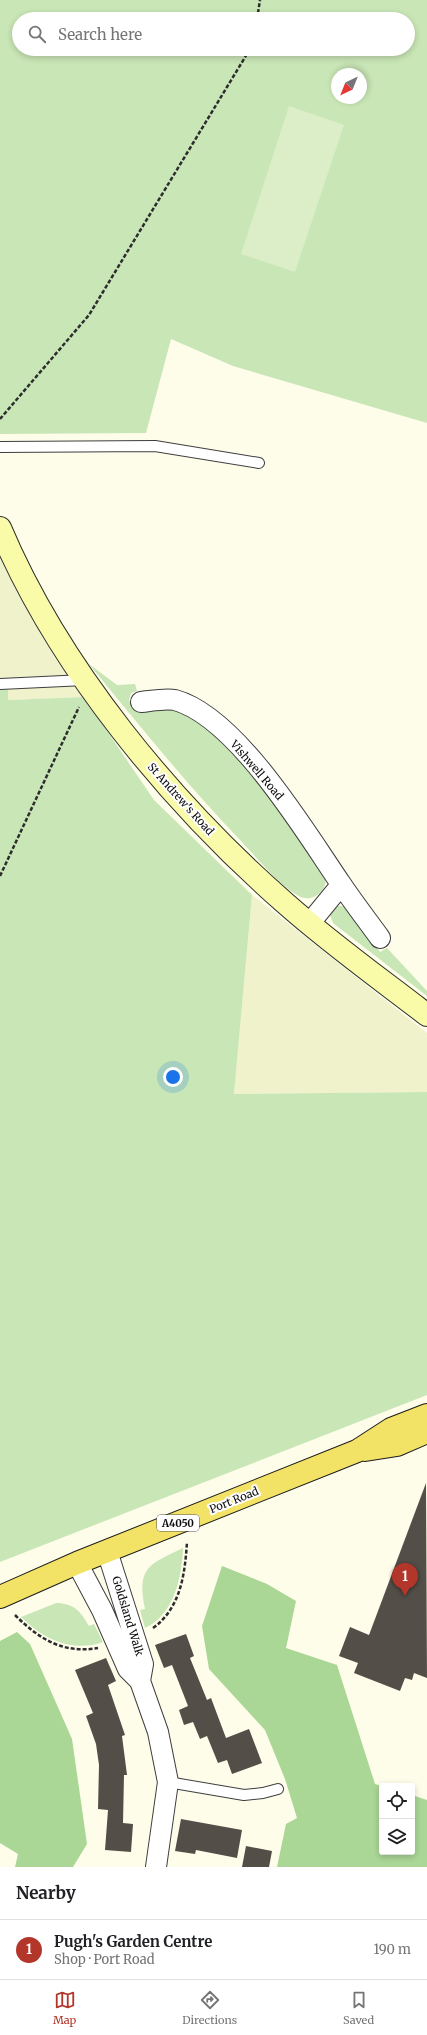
<!DOCTYPE html>
<html lang="en">
<head>
<meta charset="utf-8">
<style>
  :root { --surface:#fff; --page:#f6f6f6; --text:#202124; --muted:#757577; --line:#e0e0e0; --accent:#b3362a }
  body { margin:0; font-family:Merriweather,serif; background:var(--page); color:var(--text) }
  .controls { position:absolute; right:12px; bottom:12px; display:grid; overflow:hidden; border-radius:4px; box-shadow:0 2px 6px #0003 }
  .controls button { width:36px; height:36px; display:grid; place-items:center; padding:0; border:0; border-bottom:1px solid var(--line); background:var(--surface); color:var(--text); font:20px sans-serif }
  .compass { position:absolute; left:331px; top:68px; width:36px; height:36px; border-radius:50%; background:var(--surface); box-shadow:0 2px 6px #0003; rotate:223deg }
  .you { position:absolute; left:173px; top:1077px; width:14px; height:14px; margin:-10px; border:3px solid #fff; border-radius:50%; background:#1a73e8; box-shadow:0 0 0 6px #1a73e833 }
  .badge { display:grid; place-items:center; width:26px; height:26px; border-radius:50%; background:var(--accent); color:#fff; font-size:13px; font-weight:700 }
  .pin { position:absolute; translate:-50% -33px; filter:drop-shadow(0 1px 2px #0008) }
  .pin::after { content:''; position:absolute; top:21px; width:14px; height:12px; background:inherit; clip-path:polygon(0 0,100% 0,50% 100%) }
  .list { margin:0; padding:0; list-style:none }
  h2 { display:flex; justify-content:space-between; align-items:center; height:52px; margin:0; padding:0 16px; font-size:17px }
  h2 small { font-size:13px; font-weight:400; color:var(--muted) }
  .list li { display:grid; grid-template-columns:26px 1fr auto; gap:12px; align-items:center; box-sizing:border-box; height:60px; padding:0 16px; border-top:1px solid var(--line) }
  .list b { display:block; font-size:15px; white-space:nowrap }
  .list p { margin:0; font-size:13px; white-space:nowrap; color:var(--muted) }
  .list em { font-size:13px; font-style:normal; color:var(--muted) }
  .icon { flex:none; width:22px; height:22px; fill:none; stroke:currentColor; stroke-width:2; stroke-linecap:round; stroke-linejoin:round }
  .map { position:relative; flex:none; width:427px; height:1867px; overflow:hidden }
  .search { position:absolute; background:var(--surface); box-shadow:0 2px 6px #0003; left:12px; right:12px; top:12px; height:44px; display:flex; align-items:center; gap:10px; box-sizing:border-box; padding:0 14px; border-radius:22px; color:var(--muted); font-size:15px }
  .sheet { height:112px; background:var(--surface) }
  nav { display:flex; justify-content:space-around; align-items:center; box-sizing:border-box; height:56px; border-top:1px solid var(--line); background:var(--surface); font-size:11px; color:var(--muted) }
  nav a { display:grid; justify-items:center; gap:2px }
  nav .on { color:var(--accent) }
  .map>svg:first-child { display:block }
  .farmland { fill:#f0f2cc }
  .green { fill:#c9e6b6; fill-rule:evenodd }
  .forest { fill:#aad696 }
  .pitch { fill:#dbeec7 }
  .building { fill:#534e48 }
  .lines { fill:none; stroke-linecap:round; stroke-linejoin:round }
  .lane-casing { stroke:#3e3e3e; stroke-width:12 }
  .street-casing { stroke:#3e3e3e; stroke-width:22 }
  .secondary-casing { stroke:#2d2d2d; stroke-width:24 }
  .primary-casing { stroke:#1c1c1c; stroke-width:24 }
  .path { stroke:#2d2d2d; stroke-width:2.5; stroke-dasharray:4 2; stroke-linecap:butt }
  .lane { stroke:#fff; stroke-width:10 }
  .street { stroke:#fff; stroke-width:20 }
  .secondary { stroke:#f9fba8; stroke-width:22 }
  .primary { stroke:#f2e266; stroke-width:22 }
  .labels { text-anchor:middle; dominant-baseline:central; stroke-width:4; stroke-linejoin:round; paint-order:stroke }
  .shield { fill:#fff; stroke:#545454; stroke-width:1 }
  .shield-label { font-size:10px; font-weight:bold; fill:#0b0b0b }
  .street-label { font-size:11px; fill:#0b0b0b; stroke:#fff }
</style>
</head>
<body>
<div class="map">
<svg width="427" height="1867" viewBox="0 0 427 1867">
  <rect width="100%" height="100%" fill="#fefdea"/>
  <path class="farmland" d="M 0,540 L 84,697 L 8,700 L 8,689 L 0,690 Z
    M 252,895 L 427,1033 L 427,1092 L 234,1094 Z"/>
  <path class="green" d="M 0,0 L 427,0 L 427,423 L 233,366 L 171,339 L 146,433 L 0,434 ZM 19,19 L 408,19 L 408,49 L 19,49 ZM 337,74 L 361,74 L 361,98 L 337,98 Z
    M 89,664 L 117,685 L 135,684 L 137,691 L 131,693 L 129,700 L 136,709 L 164,706 L 197,719 L 243,761 L 326,878 C 326,893 311,904 297,895 C 277,883 258,859 242,842 C 188,786 139,725 89,664 Z
    M 8,689 L 8,700 L 84,697 L 154,800 L 252,895 L 234,1094 L 427,1092 L 427,1395 L 0,1562 L 0,690 Z
    M 338,906 L 347,906 L 352,910 L 380,952 L 387,948 L 427,991 L 427,996 L 333,923 L 330,915 Z
    M 183,1548 C 182,1577 174,1615 145,1628 L 140,1610 L 145,1609 C 136,1567 150,1564 183,1548 Z
    M 56,1603 C 74,1603 81,1612 89,1626 L 94,1624 L 103,1642 C 72,1653 43,1639 21,1617 Z"/>
  <path class="forest" d="M 222,1566 L 267,1584 L 296,1601 L 286,1648 L 337,1665 L 375,1784 L 382,1786 L 382,1852 L 412,1852 L 412,1795 L 427,1800 L 427,1867 L 277,1867 L 286,1824 L 297,1818 L 285,1779 L 265,1730 L 209,1669 L 202,1626 Z
    M 17,1632 L 30,1644 L 72,1739 L 87,1844 L 73,1867 L 15,1867 L 18,1854 L 0,1843 L 0,1641 Z"/>
  <path class="pitch" d="M 289,106 L 344,125 L 295,272 L 241,254 Z"/>
  <path class="building" d="M 426,1483 L 427,1678 L 414,1673 L 412,1680 L 405,1678 L 400,1691 L 354,1673 L 358,1663 L 339,1656 L 350,1627 L 369,1635 Z
    M 186,1634 L 194,1656 L 190,1658 L 207,1700 L 211,1698 L 226,1738 L 249,1729 L 262,1763 L 232,1774 L 227,1760 L 218,1763 L 207,1736 L 200,1739 L 193,1722 L 184,1725 L 179,1710 L 188,1706 L 172,1665 L 164,1668 L 155,1645 Z
    M 106,1658 L 116,1681 L 108,1685 L 125,1735 L 122,1736 L 127,1775 L 124,1775 L 123,1823 L 133,1824 L 131,1852 L 105,1850 L 108,1810 L 98,1809 L 99,1765 L 96,1744 L 86,1716 L 93,1713 L 75,1670 Z
    M 181,1819 L 242,1830 L 237,1858 L 196,1850 L 195,1854 L 175,1851 Z
    M 246,1846 L 272,1851 L 269,1867 L 242,1867 Z"/>
  <g class="lines">
    <defs>
      <path id="lane" d="M 0,447 L 155,446 L 259,463
        M 0,684 L 85,680
        M 168,1782 L 244,1795 L 263,1793 L 278,1789"/>
      <path id="street" d="M 141,702 C 151,701 165,698 175,700 C 237,717 306,833 341,884 C 353,902 367,920 380,938
        M 309,924 L 341,885
        M 107,1551 L 143,1664 L 140,1681
        M 77,1563 L 102,1610 L 128,1669 L 140,1681 L 158,1732 L 168,1782 L 156,1867"/>
      <path id="secondary" d="M 0,528 C 59,668 171,803 285,903 C 330,943 379,978 427,1015"/>
      <path id="primary" d="M 365,1450 L 397,1445 L 427,1432
        M 0,1597 L 77,1563 L 357,1451 L 391,1429 L 427,1415"/>
    </defs>
    <use href="#lane" class="lane-casing"/>
    <use href="#street" class="street-casing"/>
    <use href="#secondary" class="secondary-casing"/>
    <use href="#primary" class="primary-casing"/>
    <path class="path" d="M 257,19 L 260,0
      M 0,419 L 89,315 L 250,49
      M 0,876 L 79,707
      M 15,1615 C 39,1639 63,1654 98,1648
      M 153,1628 C 181,1608 185,1573 187,1542"/>
    <use href="#lane" class="lane"/>
    <use href="#street" class="street"/>
    <use href="#secondary" class="secondary"/>
    <use href="#primary" class="primary"/>
  </g>
  <g class="labels">
    <rect class="shield" x="157" y="1515" width="42" height="16" rx="3"/>
    <g class="shield-label">
      <text x="178" y="1523">A4050</text>
    </g>
    <g class="street-label">
      <text transform="translate(257 770) rotate(49)">Vishwell Road</text>
      <text transform="translate(181 799) rotate(48)">St Andrew's Road</text>
      <text transform="translate(234 1500) rotate(-22)">Port Road</text>
      <text transform="translate(128 1616) rotate(73)">Goldsland Walk</text>
    </g>
  </g>
</svg>
<div class="controls">
<button><svg class="icon" aria-label="locate" viewBox="0 0 24 24"><circle cx="12" cy="12" r="6"/><path d="M12 2v4M12 18v4M2 12h4M18 12h4"/></svg></button>
<button><svg class="icon" aria-label="layers" viewBox="0 0 24 24"><path d="M12 4l9 5-9 5-9-5zM3 14l9 5 9-5"/></svg></button>
</div>
<svg class="compass" viewBox="-18 -18 36 36"><path d="M0-13l5 13h-10z" fill="#e53935"/><path d="M0 13l5-13h-10z" fill="#757577"/></svg>
<div class="you"></div>
<div class="pin badge" style="left:405px;top:1596px">1</div>
<div class="search"><svg class="icon" aria-label="search" viewBox="0 0 24 24"><circle cx="10" cy="10" r="6"/><path d="M15 15l6 6"/></svg>Search here</div>
</div>
<section class="sheet">
<h2>Nearby<small></small></h2>
<ul class="list">
<li><span class="badge">1</span><div><b>Pugh's Garden Centre</b><p>Shop · Port Road</p></div><em>190 m</em></li>
</ul>
</section>
<nav>
<a class="on"><svg class="icon" aria-label="map" viewBox="0 0 24 24"><path d="M3 6l6-2 6 2 6-2v14l-6 2-6-2-6 2zM9 4v14M15 6v14"/></svg>Map</a>
<a><svg class="icon" aria-label="directions" viewBox="0 0 24 24"><path d="M12 3l9 9-9 9-9-9zM9 14v-3h6M13 9l2 2-2 2"/></svg>Directions</a>
<a><svg class="icon" aria-label="saved" viewBox="0 0 24 24"><path d="M7 4h10v16l-5-4-5 4z"/></svg>Saved</a>
</nav>
</body>
</html>
